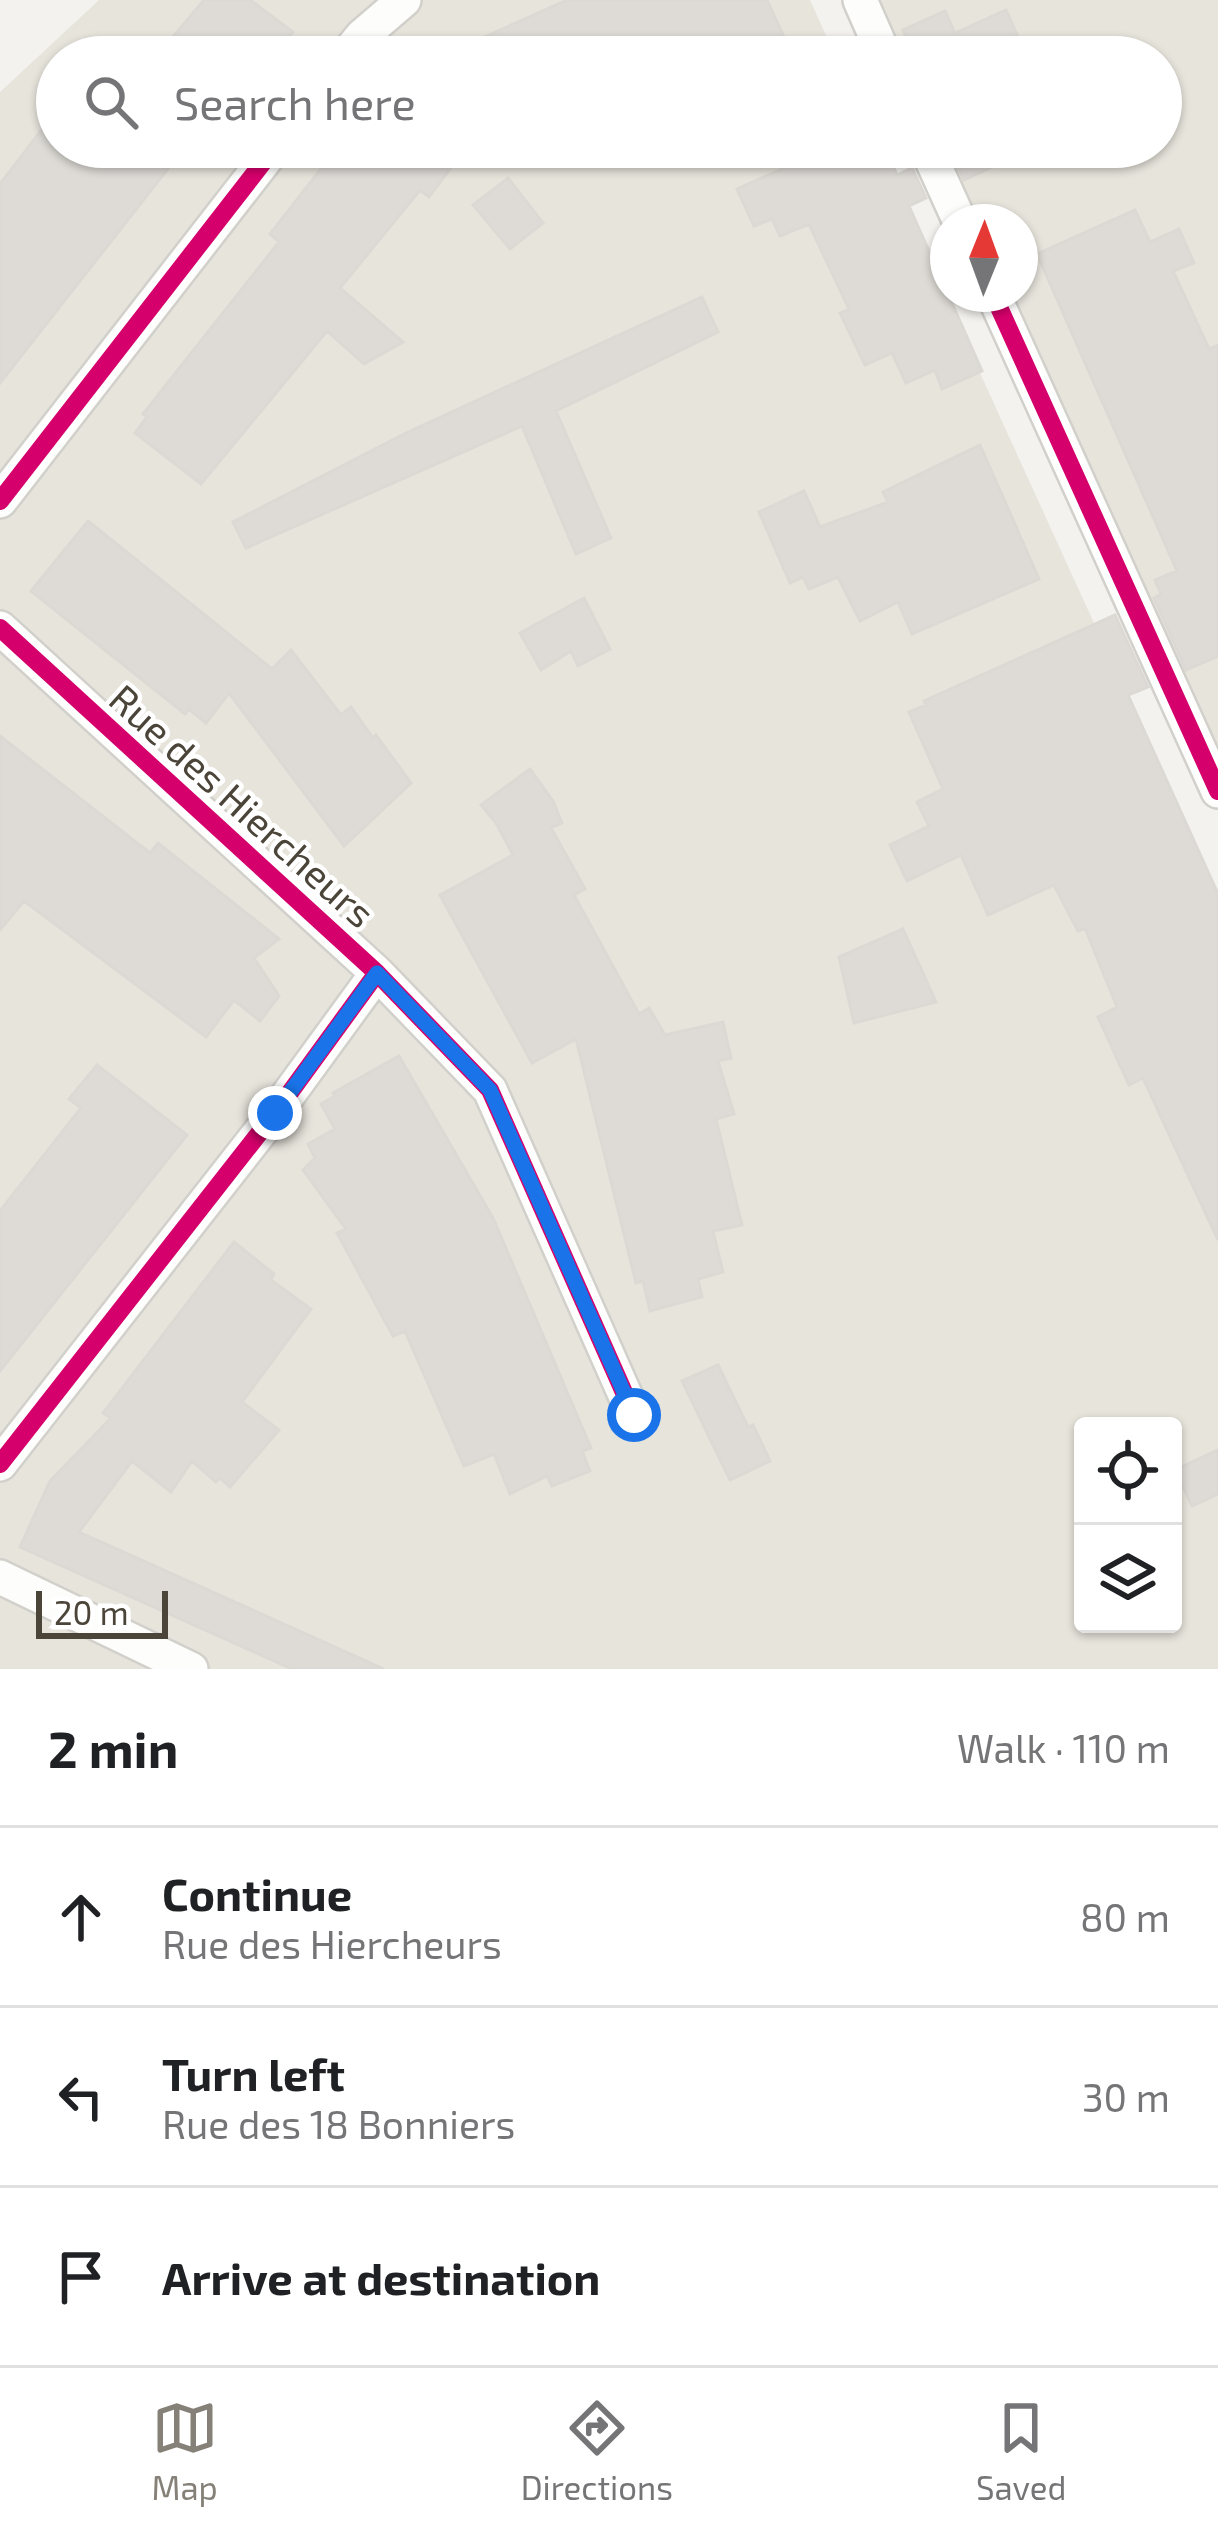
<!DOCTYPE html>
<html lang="en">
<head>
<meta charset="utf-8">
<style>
  :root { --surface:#fff; --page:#f2f2f2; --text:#202124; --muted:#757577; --line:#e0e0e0; --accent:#868178 }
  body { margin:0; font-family:"Exo 2",sans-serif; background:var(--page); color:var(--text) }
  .controls { position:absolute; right:36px; bottom:36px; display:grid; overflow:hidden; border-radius:12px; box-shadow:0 3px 9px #0004 }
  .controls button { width:108px; height:108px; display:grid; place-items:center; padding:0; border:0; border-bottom:3px solid var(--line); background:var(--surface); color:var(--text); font:60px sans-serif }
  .compass { position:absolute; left:930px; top:204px; width:108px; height:108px; border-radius:50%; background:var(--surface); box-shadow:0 3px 9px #0004; rotate:1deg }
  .scale { position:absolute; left:36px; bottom:30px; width:132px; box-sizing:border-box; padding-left:12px; border:6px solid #4b4439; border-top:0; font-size:33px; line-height:42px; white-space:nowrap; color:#4b4439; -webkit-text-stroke:9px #fff; paint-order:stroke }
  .stop { position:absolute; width:36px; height:36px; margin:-27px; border:9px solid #1a73e8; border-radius:50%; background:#fff }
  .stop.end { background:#1a73e8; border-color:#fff; box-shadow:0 3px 12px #0008 }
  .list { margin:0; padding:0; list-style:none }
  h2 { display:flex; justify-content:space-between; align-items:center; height:156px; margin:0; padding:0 48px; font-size:51px }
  h2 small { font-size:39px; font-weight:400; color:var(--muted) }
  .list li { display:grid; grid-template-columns:78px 1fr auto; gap:36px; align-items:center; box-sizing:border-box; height:180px; padding:0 48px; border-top:3px solid var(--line) }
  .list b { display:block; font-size:45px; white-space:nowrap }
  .list p { margin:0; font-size:39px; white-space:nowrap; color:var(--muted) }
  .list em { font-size:39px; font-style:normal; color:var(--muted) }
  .icon { flex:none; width:66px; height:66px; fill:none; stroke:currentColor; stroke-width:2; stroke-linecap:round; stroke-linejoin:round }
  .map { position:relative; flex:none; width:1218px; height:1669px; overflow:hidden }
  .search { position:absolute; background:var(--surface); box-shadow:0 3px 9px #0004; left:36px; right:36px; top:36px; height:132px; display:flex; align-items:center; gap:30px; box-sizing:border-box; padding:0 42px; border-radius:66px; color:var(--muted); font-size:45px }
  .sheet { height:696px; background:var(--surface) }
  nav { display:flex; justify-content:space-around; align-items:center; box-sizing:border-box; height:168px; border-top:3px solid var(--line); background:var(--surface); font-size:33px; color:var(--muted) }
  nav a { display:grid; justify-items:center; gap:6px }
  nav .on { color:var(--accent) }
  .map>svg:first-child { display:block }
  .residential { fill:#e7e4dc; fill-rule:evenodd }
  .building { fill:#dedbd6; stroke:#dcd9d4; stroke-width:3 }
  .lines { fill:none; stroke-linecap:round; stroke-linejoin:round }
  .street-casing { stroke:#d2d0cb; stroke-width:38 }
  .street { stroke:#fdfdfc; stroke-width:33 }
  .cycleway-casing { stroke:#fff; stroke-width:26 }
  .cycleway { stroke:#d6006c; stroke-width:18 }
  .route { stroke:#1a73e8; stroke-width:15 }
  .labels { text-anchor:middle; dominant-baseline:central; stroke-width:9; stroke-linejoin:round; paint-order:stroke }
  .street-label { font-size:39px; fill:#4b4439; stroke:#fff }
</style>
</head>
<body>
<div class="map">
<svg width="1218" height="1669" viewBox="0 0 1218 1669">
  <rect width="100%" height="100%" fill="#f4f2ee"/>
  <path class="residential" d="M 99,0 L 810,0 L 836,57 L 57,57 L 57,147 L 877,147 L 1218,895 L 1218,1669 L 0,1669 L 0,92 ZM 1083,1426 L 1173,1426 L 1173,1624 L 1083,1624 Z
    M 858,0 L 1218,0 L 1218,798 L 991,294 L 1020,294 L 1020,222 L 958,222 L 924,147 L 1161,147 L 1161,57 L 884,57 Z"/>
  <path class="building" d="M 204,0 L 250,0 L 293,32 L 273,57 L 156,57 Z
    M 567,0 L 767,0 L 793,57 L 440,57 Z
    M 1006,10 L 1027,57 L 906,57 L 913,52 L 903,30 L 945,11 L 955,33 Z
    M 57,110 L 57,147 L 185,147 L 0,383 L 0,184 Z
    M 338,147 L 438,147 L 456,161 L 429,197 L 420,190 L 340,288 L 403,342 L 364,364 L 327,331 L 201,484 L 135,433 L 147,417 L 143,414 L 279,242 L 270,234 Z
    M 831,147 L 885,147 L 897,175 L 912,168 L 926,198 L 909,206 L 982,371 L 942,389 L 935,370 L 906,383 L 892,353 L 865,365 L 840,313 L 849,309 L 809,224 L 780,236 L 772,219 L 754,226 L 737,189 Z
    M 956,147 L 1035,147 L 964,180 L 950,150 Z
    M 508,178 L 543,223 L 510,249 L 473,205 Z
    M 1135,210 L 1150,242 L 1179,229 L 1194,263 L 1173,271 L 1209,349 L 1218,345 L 1218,656 L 1186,670 L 1154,598 L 1161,594 L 1155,580 L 1177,571 L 1037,254 Z
    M 702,297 L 718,332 L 556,411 L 611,538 L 576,554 L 522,426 L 246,548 L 233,522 L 406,433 Z
    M 980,445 L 1039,579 L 912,634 L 898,602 L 860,621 L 838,577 L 809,589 L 803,577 L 790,583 L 759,512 L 804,491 L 820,527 L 888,502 L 883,492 Z
    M 88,521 L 272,669 L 291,650 L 341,715 L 351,707 L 373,738 L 376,735 L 411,783 L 344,846 L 229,693 L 206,723 L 189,709 L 185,714 L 31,591 Z
    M 584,598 L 610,649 L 578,666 L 571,651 L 541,670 L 520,633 Z
    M 1115,615 L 1148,687 L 1128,695 L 1218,894 L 1218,1240 L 1143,1078 L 1129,1085 L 1098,1017 L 1117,1007 L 1085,928 L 1078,931 L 1054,885 L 988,915 L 961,855 L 907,881 L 890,845 L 929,826 L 917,802 L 943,789 L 909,712 L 926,705 L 924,701 Z
    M 0,736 L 150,853 L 158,843 L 279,939 L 254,958 L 279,996 L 260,1021 L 234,1000 L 206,1037 L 24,901 L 0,930 Z
    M 530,769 L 553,801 L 562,823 L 551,828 L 585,889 L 574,895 L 639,1014 L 649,1008 L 665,1035 L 723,1022 L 731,1058 L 718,1061 L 734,1114 L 716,1119 L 742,1225 L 713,1231 L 723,1272 L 698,1279 L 702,1297 L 650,1311 L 643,1281 L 636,1283 L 576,1039 L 532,1063 L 440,895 L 513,855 L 496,823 L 481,805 Z
    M 903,929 L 936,1002 L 854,1023 L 839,957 Z
    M 399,1056 L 493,1218 L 591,1448 L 582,1451 L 590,1471 L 552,1486 L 547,1476 L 510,1494 L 494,1454 L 464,1466 L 405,1331 L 393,1336 L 337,1233 L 346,1229 L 303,1170 L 315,1158 L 308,1144 L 335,1129 L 321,1104 L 335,1096 L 333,1093 Z
    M 97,1065 L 187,1135 L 0,1371 L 0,1211 L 81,1108 L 69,1099 Z
    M 234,1242 L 274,1274 L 271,1280 L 311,1309 L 242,1402 L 279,1430 L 230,1487 L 220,1478 L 216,1482 L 192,1461 L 171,1492 L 132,1461 L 79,1532 L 384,1669 L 292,1669 L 20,1547 L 50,1481 L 111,1418 L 103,1413 Z
    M 718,1365 L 748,1427 L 753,1425 L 770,1461 L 730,1480 L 682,1381 Z
    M 1218,1450 L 1218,1494 L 1192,1506 L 1175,1470 Z"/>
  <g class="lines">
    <defs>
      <path id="street" d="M 860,0 L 885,57
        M 345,57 L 362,36 L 404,0
        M 926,147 L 960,222
        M 993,294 L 1218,791
        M 0,501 L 275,147
        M 0,628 L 377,973 L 490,1090 L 634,1415
        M 0,1464 L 275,1113 L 377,973
        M 0,1577 L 191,1669"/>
    </defs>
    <use href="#street" class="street-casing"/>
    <use href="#street" class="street"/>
    <defs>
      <path id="cycleway" d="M 993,294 L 1218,791
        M 0,501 L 275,147
        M 0,628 L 377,973 L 490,1090 L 634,1415
        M 0,1464 L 275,1113 L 377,973"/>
    </defs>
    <use href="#cycleway" class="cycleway-casing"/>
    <use href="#cycleway" class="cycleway"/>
  </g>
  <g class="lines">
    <path class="route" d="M 275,1113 L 377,973 L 490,1090 L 634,1415"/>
  </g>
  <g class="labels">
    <g class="street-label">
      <text transform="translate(243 805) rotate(42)">Rue des Hiercheurs</text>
    </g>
  </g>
</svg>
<div class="controls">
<button><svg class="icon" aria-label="locate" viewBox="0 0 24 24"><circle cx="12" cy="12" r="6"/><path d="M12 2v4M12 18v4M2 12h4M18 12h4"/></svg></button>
<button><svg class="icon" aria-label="layers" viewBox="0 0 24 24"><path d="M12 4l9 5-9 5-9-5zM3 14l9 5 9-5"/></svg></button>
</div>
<svg class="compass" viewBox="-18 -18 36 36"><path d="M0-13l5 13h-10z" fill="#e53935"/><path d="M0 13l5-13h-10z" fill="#757577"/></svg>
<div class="scale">20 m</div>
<div class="stop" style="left:634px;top:1415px"></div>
<div class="stop end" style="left:275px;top:1113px"></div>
<div class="search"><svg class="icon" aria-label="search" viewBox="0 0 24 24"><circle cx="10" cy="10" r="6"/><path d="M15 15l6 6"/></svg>Search here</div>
</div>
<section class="sheet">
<h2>2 min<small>Walk · 110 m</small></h2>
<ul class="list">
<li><svg class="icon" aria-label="ahead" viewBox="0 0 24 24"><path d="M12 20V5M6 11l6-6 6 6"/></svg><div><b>Continue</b><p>Rue des Hiercheurs</p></div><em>80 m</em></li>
<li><svg class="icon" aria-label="left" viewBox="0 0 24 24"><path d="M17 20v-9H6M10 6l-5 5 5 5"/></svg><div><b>Turn left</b><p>Rue des 18 Bonniers</p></div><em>30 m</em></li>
<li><svg class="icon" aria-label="arrive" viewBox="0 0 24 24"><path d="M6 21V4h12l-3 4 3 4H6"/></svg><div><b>Arrive at destination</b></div></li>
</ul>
</section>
<nav>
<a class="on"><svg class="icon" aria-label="map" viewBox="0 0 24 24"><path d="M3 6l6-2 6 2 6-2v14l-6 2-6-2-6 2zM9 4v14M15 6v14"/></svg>Map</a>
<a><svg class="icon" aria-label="directions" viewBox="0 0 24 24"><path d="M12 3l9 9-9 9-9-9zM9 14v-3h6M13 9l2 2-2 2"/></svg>Directions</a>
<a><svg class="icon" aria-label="saved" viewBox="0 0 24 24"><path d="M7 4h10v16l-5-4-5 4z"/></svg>Saved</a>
</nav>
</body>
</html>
